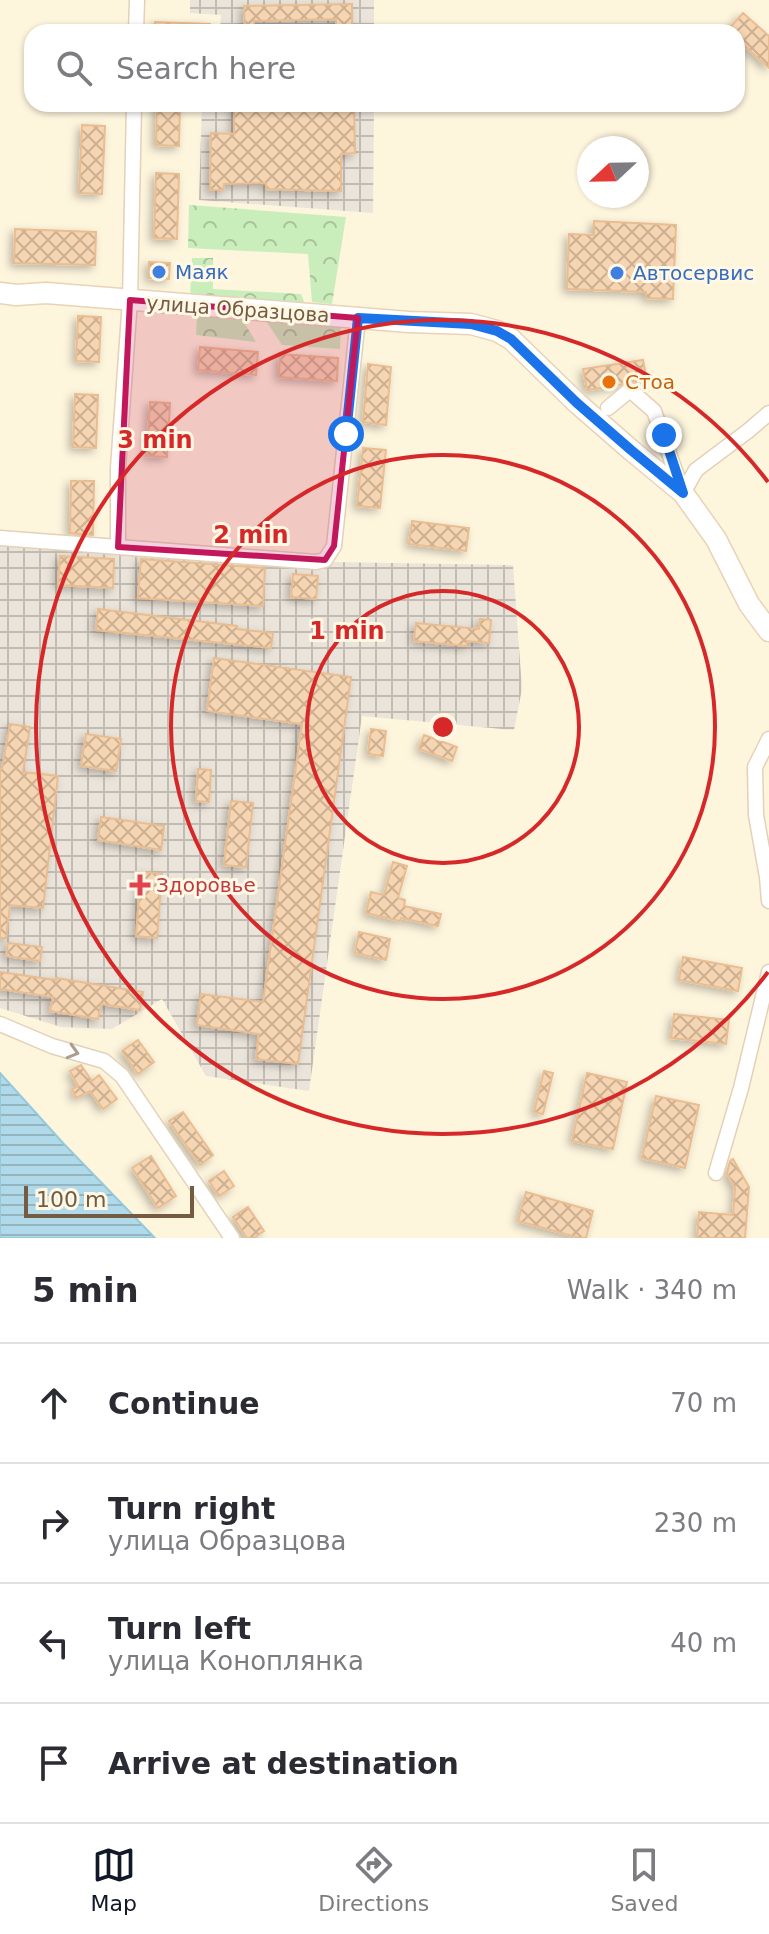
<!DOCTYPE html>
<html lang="en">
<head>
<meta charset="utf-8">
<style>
  :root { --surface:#fff; --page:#f7f7f7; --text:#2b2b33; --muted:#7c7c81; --line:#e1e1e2; --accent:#111827 }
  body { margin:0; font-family:"DejaVu Sans",sans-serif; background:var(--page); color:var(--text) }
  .compass { position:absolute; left:577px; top:136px; width:72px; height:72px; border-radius:50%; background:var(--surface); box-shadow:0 2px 6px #0004; rotate:248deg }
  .scale { position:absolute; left:24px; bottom:20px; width:170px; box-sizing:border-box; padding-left:8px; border:4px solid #765b43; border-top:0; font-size:22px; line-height:28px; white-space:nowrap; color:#765b43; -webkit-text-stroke:6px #fff8e5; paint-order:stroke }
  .stop { position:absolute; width:24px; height:24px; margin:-18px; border:6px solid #1a73e8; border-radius:50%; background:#fff }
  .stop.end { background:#1a73e8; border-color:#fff; box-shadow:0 2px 8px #0008 }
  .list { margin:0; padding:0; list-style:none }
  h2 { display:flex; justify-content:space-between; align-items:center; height:104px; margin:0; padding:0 32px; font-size:34px }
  h2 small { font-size:26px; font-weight:400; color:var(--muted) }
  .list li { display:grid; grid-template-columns:52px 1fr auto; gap:24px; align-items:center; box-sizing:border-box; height:120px; padding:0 32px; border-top:2px solid var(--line) }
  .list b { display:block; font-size:30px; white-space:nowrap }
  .list p { margin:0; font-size:26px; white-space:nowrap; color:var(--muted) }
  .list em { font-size:26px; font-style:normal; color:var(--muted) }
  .icon { flex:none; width:44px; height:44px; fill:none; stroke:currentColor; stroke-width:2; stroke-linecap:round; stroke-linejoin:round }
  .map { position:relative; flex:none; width:769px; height:1238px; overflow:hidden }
  .search { position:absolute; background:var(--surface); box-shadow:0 2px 6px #0004; left:24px; right:24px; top:24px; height:88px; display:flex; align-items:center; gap:20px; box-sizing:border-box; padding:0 28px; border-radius:24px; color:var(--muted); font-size:30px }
  .sheet { height:584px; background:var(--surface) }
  nav { display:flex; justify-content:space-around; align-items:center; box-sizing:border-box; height:112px; border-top:2px solid var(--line); background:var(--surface); font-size:22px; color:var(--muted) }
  nav a { display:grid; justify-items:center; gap:4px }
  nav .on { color:var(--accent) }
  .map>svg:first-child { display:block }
  .industrial { fill:url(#industrial-grid) }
  .forest { fill:url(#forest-crowns) }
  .water { fill:url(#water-rules); stroke:#95c9dc; stroke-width:2 }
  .building { fill:url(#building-cross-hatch); stroke:#eabd91; stroke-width:2; filter:url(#shadow) }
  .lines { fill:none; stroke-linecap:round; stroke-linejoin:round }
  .minor-casing { stroke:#e3d1b8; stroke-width:17 }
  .secondary-casing { stroke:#e8d3b6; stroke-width:23 }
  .minor { stroke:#fff; stroke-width:14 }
  .secondary { stroke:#fff; stroke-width:20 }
  .oneway { stroke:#ad9d8e }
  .route { stroke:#1a73e8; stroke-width:10 }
  .marked { fill:#c2185b; fill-opacity:0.2; stroke:#c2185b; stroke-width:6; stroke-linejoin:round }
  .ring { fill:none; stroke:#d62828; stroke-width:4 }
  .shop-dot { fill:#3f7fe0; stroke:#fff8e5; stroke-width:3 }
  .food-dot { fill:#e8710a; stroke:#fff8e5; stroke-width:3 }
  .health-dot { fill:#e0444e; stroke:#fff8e5; stroke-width:3 }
  .labels { text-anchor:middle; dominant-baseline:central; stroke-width:6; stroke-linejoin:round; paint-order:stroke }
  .shop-label { font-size:20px; fill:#366cbe; stroke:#fff8e5; text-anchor:start }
  .street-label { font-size:20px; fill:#765b43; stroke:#fff8e5 }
  .food-label { font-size:20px; fill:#c56008; stroke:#fff8e5; text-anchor:start }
  .health-label { font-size:20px; fill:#be3a42; stroke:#fff8e5; text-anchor:start }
  .centre { fill:#d62828; stroke:#fff8e5; stroke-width:4 }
  .ring-label { font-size:24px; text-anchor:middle; font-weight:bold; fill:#d62828; stroke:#fff8e5; stroke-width:6; stroke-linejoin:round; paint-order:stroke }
</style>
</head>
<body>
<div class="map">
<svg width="769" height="1238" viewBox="0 0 769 1238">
  <defs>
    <pattern id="industrial-grid" width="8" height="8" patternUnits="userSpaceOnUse" patternTransform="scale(2)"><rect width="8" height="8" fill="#ebe4da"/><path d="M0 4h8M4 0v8" fill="none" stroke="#c3bcb2"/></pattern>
    <pattern id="forest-crowns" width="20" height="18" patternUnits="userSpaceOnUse" patternTransform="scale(2)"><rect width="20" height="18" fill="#c9edbb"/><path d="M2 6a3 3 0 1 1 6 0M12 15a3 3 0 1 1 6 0" fill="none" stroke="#a8c39a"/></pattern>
    <pattern id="water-rules" width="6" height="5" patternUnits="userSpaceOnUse" patternTransform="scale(2)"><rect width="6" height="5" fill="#b0dae9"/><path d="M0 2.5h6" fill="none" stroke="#94b4be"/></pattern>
    <pattern id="building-cross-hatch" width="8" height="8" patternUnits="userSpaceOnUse" patternTransform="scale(2)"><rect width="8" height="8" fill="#f6d5b2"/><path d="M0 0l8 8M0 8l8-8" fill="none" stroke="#ccb092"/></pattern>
    <filter id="shadow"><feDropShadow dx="-3.5" dy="3.5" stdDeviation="4" flood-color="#0004"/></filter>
  </defs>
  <rect width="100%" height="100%" fill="#fef5dd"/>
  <path class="industrial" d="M 190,0 L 374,0 L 374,32 L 220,32 L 221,15 L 190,13 Z
    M 202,104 L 374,104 L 373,213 L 199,200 Z
    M 0,546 L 271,561 L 513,565 L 522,689 L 514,730 L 362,716 L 309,1091 L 206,1076 L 162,999 L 112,1029 L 61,1027 L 0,1008 Z"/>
  <path class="forest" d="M 189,205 L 346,217 L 332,304 L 312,302 L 308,254 L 188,248 Z
    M 192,258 L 213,258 L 213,289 L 301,294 L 306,307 L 190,299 Z
    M 197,315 L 242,319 L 256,342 L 196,335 Z
    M 264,318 L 341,325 L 340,349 L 282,345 Z"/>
  <path class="water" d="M 0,1073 L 63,1143 L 155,1238 L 0,1238 Z"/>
  <path class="building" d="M 352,4 L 352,32 L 336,32 L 336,19 L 254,21 L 254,32 L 245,32 L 244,6 Z
    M 743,13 L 769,36 L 769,68 L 737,39 L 737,32 L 726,32 Z
    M 155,22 L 210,24 L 210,32 L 155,32 Z
    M 157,104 L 180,104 L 179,146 L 156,145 Z
    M 234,104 L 354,104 L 355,153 L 341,154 L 341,191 L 266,189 L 266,183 L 224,184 L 223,190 L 210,190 L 211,133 L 234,134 Z
    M 82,125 L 105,126 L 102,194 L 79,193 Z
    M 156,173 L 179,174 L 177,239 L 154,238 Z
    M 594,221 L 676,225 L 673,299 L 646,298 L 646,292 L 567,289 L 569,234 L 594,235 Z
    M 15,229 L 96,232 L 95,265 L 14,263 Z
    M 149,262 L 170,263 L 169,279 L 149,278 Z
    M 78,316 L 101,317 L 99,362 L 76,361 Z
    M 200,347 L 258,352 L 256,375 L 198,370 Z
    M 280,354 L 338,358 L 337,381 L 279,377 Z
    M 643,360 L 647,381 L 637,382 L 629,380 L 620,385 L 587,390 L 583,369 Z
    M 368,364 L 391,367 L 386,425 L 363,422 Z
    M 75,394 L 98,395 L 96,448 L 73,447 Z
    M 150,402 L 170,403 L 167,457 L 147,456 Z
    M 363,448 L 386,450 L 380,508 L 357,506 Z
    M 71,481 L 94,481 L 93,535 L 70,533 Z
    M 412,521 L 469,528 L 466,551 L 409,544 Z
    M 60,556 L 114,559 L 113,588 L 58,585 Z
    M 141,559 L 265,568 L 263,606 L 138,598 Z
    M 293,574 L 318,576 L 316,599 L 291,597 Z
    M 98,609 L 237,626 L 237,629 L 273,633 L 271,648 L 96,630 Z
    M 480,619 L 491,620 L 489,643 L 467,641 L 467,646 L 414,641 L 416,623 L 479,629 Z
    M 214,658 L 351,677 L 298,1064 L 256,1059 L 259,1034 L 197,1025 L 201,994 L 263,1002 L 302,724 L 207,711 Z
    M 10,724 L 30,727 L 23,772 L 58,776 L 43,908 L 10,905 L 6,938 L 0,938 L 0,769 L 2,769 Z
    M 371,729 L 386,731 L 383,756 L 368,754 Z
    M 86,734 L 121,739 L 116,771 L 81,766 Z
    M 424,735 L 457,747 L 452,761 L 419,749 Z
    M 198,769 L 211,770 L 209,802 L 196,801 Z
    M 231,801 L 253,803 L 246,867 L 224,865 Z
    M 101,817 L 164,826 L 161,850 L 98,840 Z
    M 393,862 L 407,866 L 398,898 L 405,900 L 404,906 L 441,914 L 438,926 L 401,918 L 400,921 L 366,913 L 371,892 L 384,895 Z
    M 141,872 L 162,874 L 157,938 L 136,936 Z
    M 359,932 L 390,939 L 386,960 L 355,953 Z
    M 8,943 L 42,947 L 40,961 L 6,956 Z
    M 683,957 L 742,968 L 738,991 L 679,980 Z
    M 0,972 L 56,980 L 56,978 L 143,992 L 140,1010 L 101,1004 L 98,1019 L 50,1011 L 53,997 L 0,989 Z
    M 674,1014 L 729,1020 L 726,1044 L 671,1038 Z
    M 138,1040 L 154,1062 L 138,1074 L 122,1051 Z
    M 81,1065 L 92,1081 L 99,1075 L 117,1099 L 103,1109 L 90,1091 L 76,1098 L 72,1089 L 78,1086 L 70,1071 Z
    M 544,1071 L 553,1073 L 543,1114 L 534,1112 Z
    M 587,1073 L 627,1082 L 613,1149 L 572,1141 Z
    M 656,1096 L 699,1105 L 685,1168 L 642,1158 Z
    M 183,1112 L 213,1155 L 200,1165 L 169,1121 Z
    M 151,1156 L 176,1196 L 158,1208 L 132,1168 Z
    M 733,1159 L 749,1187 L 745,1238 L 697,1238 L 699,1212 L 733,1215 L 735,1188 L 727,1173 L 730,1161 Z
    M 224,1171 L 234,1186 L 219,1196 L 209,1181 Z
    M 526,1192 L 593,1211 L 586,1238 L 580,1238 L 518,1221 Z
    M 248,1207 L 264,1231 L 254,1238 L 247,1238 L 233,1217 Z"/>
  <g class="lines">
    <defs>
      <path id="minor" d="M 136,32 L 137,0
        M 608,408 L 630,390 L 654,411 L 683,493 L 696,470 L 748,431 L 769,413
        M 0,538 L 316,562 L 325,560 L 334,546 L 358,318
        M 118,547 L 118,468 L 130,300 L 134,104
        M 769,739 L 755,767 L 756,815 L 767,877 L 769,901
        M 0,1024 L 52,1046 L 104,1061 L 122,1076 L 232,1238
        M 716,1173 L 741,1088 L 769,972"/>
      <path id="secondary" d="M 0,293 L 16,295 L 46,293 L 409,322 L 471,324 L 497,331 L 511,339 L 577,403 L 631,450 L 683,493 L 716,539 L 749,604 L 769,631"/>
    </defs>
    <use href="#minor" class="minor-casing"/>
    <use href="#secondary" class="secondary-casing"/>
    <use href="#minor" class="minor"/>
    <use href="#secondary" class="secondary"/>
  </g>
  <defs><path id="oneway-chevron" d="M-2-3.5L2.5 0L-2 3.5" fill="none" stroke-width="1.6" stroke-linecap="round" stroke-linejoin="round" transform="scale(2)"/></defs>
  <use class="oneway" href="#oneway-chevron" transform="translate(73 1052) rotate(16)"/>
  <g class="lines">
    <path class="route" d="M 346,434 L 358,318 L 471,324 L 497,331 L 511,339 L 577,403 L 631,450 L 683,493 L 664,435"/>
  </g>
  <path class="marked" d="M 130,300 L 358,318 L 334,546 L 325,560 L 118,547 Z"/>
  <g class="ring">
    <circle cx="443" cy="727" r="136"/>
    <circle cx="443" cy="727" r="272"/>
    <path d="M768 972A407 407 0 1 1 768 482"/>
  </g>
  <g class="shop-dot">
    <circle cx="159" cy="272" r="8"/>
    <circle cx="617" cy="273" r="8"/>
  </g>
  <circle class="food-dot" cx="609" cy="382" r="8"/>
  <path class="health-dot" d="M136 873h8v8h8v8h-8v8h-8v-8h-8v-8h8z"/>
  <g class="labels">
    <g class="shop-label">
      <text x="175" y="272">Маяк</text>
      <text x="633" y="273">Автосервис</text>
    </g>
    <g class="street-label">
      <text transform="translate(238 309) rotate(4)">улица Образцова</text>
    </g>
    <g class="food-label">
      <text x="625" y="382">Стоа</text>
    </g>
    <g class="health-label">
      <text x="156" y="885">Здоровье</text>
    </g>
  </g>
  <circle cx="443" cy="727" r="12" class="centre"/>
  <g class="ring-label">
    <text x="155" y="448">3 min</text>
    <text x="251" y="543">2 min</text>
    <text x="347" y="639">1 min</text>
  </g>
</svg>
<svg class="compass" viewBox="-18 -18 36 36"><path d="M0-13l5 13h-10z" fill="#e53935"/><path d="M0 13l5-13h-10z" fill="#7c7c81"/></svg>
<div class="scale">100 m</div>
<div class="stop" style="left:346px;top:434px"></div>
<div class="stop end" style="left:664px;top:435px"></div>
<div class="search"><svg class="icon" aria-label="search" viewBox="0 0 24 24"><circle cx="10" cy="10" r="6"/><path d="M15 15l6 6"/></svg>Search here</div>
</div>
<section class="sheet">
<h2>5 min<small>Walk · 340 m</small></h2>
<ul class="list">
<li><svg class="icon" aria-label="ahead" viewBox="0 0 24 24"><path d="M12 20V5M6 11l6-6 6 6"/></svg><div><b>Continue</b></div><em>70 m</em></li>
<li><svg class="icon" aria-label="right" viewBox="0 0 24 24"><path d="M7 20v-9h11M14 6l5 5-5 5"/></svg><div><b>Turn right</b><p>улица Образцова</p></div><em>230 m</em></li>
<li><svg class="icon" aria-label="left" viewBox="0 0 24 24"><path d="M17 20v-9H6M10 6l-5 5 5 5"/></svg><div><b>Turn left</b><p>улица Коноплянка</p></div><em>40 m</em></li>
<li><svg class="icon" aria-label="arrive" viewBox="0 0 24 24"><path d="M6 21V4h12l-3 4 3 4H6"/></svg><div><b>Arrive at destination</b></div></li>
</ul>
</section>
<nav>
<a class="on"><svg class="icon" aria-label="map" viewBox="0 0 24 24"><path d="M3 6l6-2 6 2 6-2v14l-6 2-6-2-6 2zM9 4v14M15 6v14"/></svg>Map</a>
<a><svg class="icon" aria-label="directions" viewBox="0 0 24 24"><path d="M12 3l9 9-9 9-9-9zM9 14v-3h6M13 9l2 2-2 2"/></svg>Directions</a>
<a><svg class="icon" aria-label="saved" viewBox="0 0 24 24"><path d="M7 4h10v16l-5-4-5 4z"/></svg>Saved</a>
</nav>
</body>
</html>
